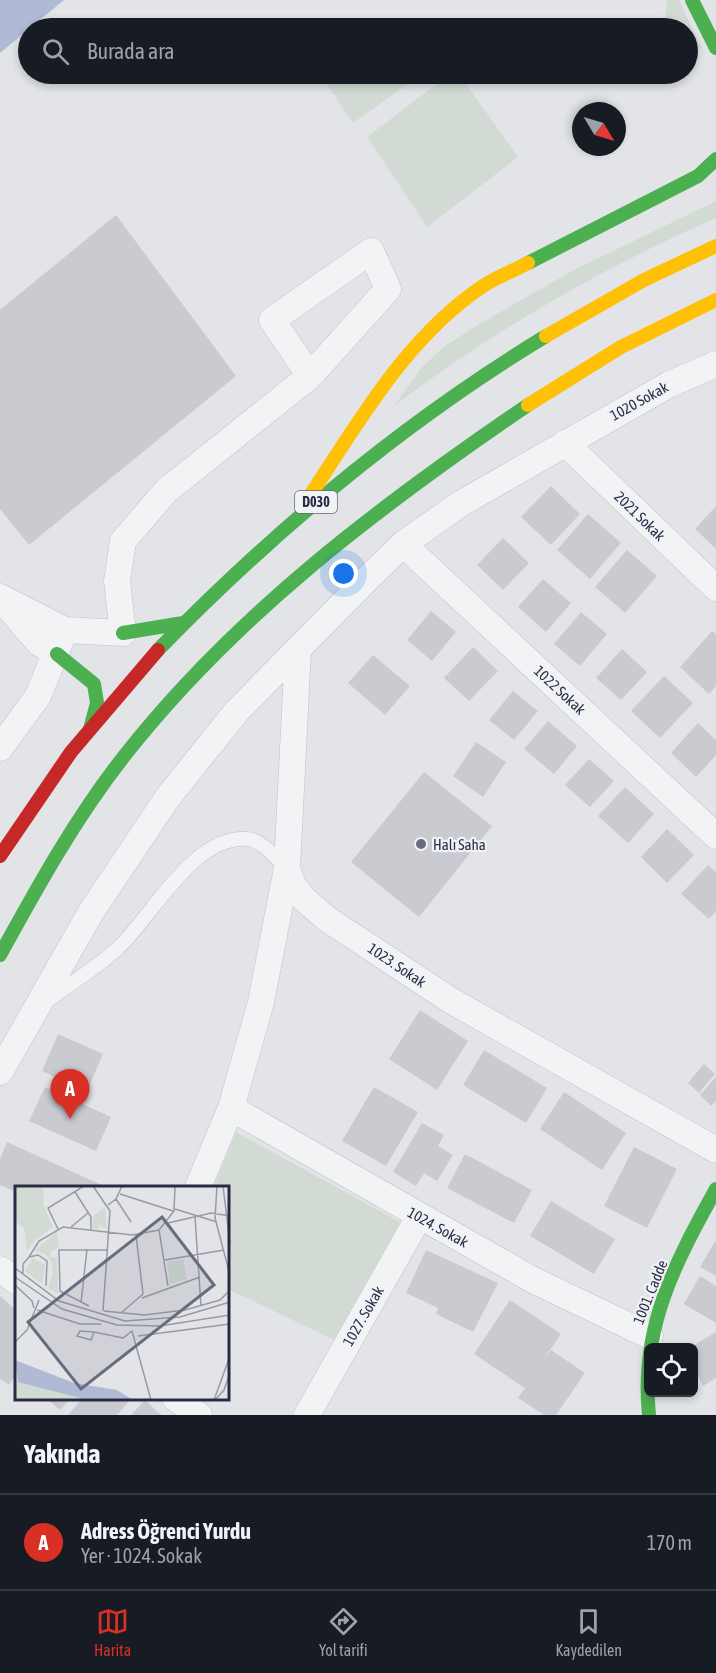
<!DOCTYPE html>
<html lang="tr">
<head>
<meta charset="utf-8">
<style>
  :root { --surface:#171b24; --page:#20242c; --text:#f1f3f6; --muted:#9ea1a6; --line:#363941; --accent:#d93025 }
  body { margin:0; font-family:"Asap Condensed",sans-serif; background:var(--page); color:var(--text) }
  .controls { position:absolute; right:18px; bottom:18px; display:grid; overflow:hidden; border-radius:9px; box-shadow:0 3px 9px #0003 }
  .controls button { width:54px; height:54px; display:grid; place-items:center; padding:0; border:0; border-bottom:2px solid var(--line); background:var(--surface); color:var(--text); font:30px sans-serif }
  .compass { position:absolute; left:572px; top:102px; width:54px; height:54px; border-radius:50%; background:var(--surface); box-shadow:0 3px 9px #0003; rotate:128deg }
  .you { position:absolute; left:344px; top:574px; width:21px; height:21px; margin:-15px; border:4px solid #fff; border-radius:50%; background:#1a73e8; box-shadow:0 0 0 9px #1a73e833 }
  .badge { display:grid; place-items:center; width:39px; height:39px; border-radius:50%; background:var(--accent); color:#fff; font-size:20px; font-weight:700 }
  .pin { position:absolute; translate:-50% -50px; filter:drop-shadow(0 2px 3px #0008) }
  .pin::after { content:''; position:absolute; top:32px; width:21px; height:18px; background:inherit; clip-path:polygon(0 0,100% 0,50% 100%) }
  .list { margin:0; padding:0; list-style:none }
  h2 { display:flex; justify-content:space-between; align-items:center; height:78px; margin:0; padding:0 24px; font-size:26px }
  h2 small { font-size:20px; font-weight:400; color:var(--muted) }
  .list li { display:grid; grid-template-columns:39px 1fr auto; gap:18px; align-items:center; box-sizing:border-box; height:96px; padding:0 24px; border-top:2px solid var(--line) }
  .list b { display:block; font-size:22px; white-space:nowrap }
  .list p { margin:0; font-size:20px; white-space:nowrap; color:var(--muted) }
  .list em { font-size:20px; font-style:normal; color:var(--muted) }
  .icon { flex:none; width:33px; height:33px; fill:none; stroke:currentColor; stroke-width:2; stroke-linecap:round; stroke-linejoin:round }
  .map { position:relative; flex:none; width:716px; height:1415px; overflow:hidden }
  .search { position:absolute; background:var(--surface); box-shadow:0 3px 9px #0003; left:18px; right:18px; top:18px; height:66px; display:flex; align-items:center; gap:15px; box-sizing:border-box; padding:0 21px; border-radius:33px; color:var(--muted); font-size:22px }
  .sheet { height:174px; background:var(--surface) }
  nav { display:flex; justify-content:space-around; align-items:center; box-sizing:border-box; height:84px; border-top:2px solid var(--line); background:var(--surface); font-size:16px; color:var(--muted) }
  nav a { display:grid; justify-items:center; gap:3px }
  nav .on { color:var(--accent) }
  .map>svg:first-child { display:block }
  .green { fill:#d1dbd3 }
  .water { fill:#b1bad4 }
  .building { fill:#cacbd0 }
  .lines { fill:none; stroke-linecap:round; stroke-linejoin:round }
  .lane-casing { stroke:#c0c1c6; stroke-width:15 }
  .street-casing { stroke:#c0c1c6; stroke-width:27 }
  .lane { stroke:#f2f3f5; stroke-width:14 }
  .street { stroke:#f2f3f5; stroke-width:26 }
  .fast { stroke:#4caf50; stroke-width:14 }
  .slow { stroke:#ffc107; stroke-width:14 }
  .jam { stroke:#c62828; stroke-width:14 }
  .poi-dot { fill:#6a6c7d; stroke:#f1f2f8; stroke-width:2 }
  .labels { text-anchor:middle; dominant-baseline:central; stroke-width:4.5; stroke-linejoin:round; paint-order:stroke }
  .shield { fill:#f1f2f8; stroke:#656779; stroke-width:1.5 }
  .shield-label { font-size:14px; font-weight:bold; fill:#292c43 }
  .street-label { font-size:15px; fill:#292c43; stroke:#f1f2f8 }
  .poi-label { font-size:15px; fill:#292c43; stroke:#f1f2f8; text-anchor:start }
  .inset-road { fill:none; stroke:#999aa6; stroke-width:1.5 }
  .view { fill:#6a6c7d; fill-opacity:0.15; stroke:#6a6c7d; stroke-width:3 }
  .inset-edge { fill:none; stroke:#292c43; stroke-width:3 }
</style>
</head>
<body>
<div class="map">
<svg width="716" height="1415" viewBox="0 0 716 1415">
  <rect width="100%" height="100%" fill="#e3e4e8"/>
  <path class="green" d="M 667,0 L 679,0 L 702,49 L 688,44 L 688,28 L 670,28 L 665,24 Z
    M 332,74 L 422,74 L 353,123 L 324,80 Z
    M 450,74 L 459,74 L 518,157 L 427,227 L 367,137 Z
    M 716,201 L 716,218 C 602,268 493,331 394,406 L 422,367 L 445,346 L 481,323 L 574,270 Z
    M 236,1132 L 400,1222 L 334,1340 L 228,1289 L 228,1187 L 214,1187 Z"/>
  <path class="water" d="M 0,0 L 64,0 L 0,53 Z"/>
  <path class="building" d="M 116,215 L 236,376 L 29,545 L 0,509 L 0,310 Z
    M 551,486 L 580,514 L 551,545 L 521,517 Z
    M 716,506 L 716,549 L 695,529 Z
    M 588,514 L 621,543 L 590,579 L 557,550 Z
    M 503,538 L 529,563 L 503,590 L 477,565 Z
    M 627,550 L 657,576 L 625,613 L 595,587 Z
    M 543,579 L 571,603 L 546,632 L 518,607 Z
    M 431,611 L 456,632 L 432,661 L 407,640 Z
    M 581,612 L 607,634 L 580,666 L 554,644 Z
    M 712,631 L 716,634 L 716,686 L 709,694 L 680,667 Z
    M 473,647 L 498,671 L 469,701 L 444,678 Z
    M 622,649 L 647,672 L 621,700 L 596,678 Z
    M 373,655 L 410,686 L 385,715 L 348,683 Z
    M 664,676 L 693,703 L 660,738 L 631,711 Z
    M 513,691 L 538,711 L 514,740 L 489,720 Z
    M 548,721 L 577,746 L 554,774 L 524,749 Z
    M 698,723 L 716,740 L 716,755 L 696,777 L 671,753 Z
    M 476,742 L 506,762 L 483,797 L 453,776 Z
    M 589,759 L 614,781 L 590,807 L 565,785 Z
    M 424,772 L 492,826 L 419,917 L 351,862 Z
    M 625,787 L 654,814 L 628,843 L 598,816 Z
    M 667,829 L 694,855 L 667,883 L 641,857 Z
    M 708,865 L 716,872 L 716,911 L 709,919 L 681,894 Z
    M 420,1010 L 468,1041 L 437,1090 L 389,1059 Z
    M 58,1034 L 103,1054 L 87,1091 L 42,1071 Z
    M 484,1050 L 547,1088 L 526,1123 L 463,1085 Z
    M 704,1064 L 715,1074 L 699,1093 L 688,1083 Z
    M 716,1077 L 716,1101 L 711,1106 L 700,1095 Z
    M 45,1087 L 111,1117 L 96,1151 L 29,1121 Z
    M 374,1087 L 418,1112 L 386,1166 L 342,1141 Z
    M 564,1092 L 626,1133 L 602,1170 L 540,1129 Z
    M 422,1123 L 444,1135 L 438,1146 L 453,1155 L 437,1181 L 424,1173 L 416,1186 L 393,1172 Z
    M 7,1142 L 106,1187 L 16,1187 L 16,1192 L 0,1185 L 0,1159 Z
    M 634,1147 L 677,1169 L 647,1228 L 604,1206 Z
    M 465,1154 L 532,1190 L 514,1223 L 447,1188 Z
    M 551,1201 L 615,1239 L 594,1274 L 530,1236 Z
    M 716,1240 L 716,1276 L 700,1267 Z
    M 426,1250 L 498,1283 L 473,1332 L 436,1314 L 438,1308 L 406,1293 Z
    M 700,1276 L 716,1286 L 716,1323 L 684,1304 Z
    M 0,1296 L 16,1310 L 16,1375 L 9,1385 L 0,1379 Z
    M 510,1300 L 561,1334 L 541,1363 L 551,1350 L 585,1373 L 556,1415 L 544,1415 L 518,1398 L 525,1388 L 474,1354 Z
    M 716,1332 L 716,1378 L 703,1386 L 694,1368 L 694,1348 L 689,1348 Z
    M 46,1398 L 71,1398 L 60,1410 Z
    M 83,1398 L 132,1398 L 117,1415 L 68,1415 Z
    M 145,1400 L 161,1415 L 131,1415 Z"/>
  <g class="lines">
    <defs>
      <path id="lane" d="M 47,1001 C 70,984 96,968 117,949 C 151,918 193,835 247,839 C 262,840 276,858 287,868"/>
      <path id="street" d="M 565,443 L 716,588
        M 403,544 L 716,836
        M 0,597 L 65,630 L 123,633 L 117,581 L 123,541 L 166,491 L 310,376 L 388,289 L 371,251 L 272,320 L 310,376
        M 8,607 L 39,643 L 57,654
        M 298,650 L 287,868 L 293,885 L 304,899 L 327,919 L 450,1000 L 716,1150
        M 0,748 L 38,696 L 62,637
        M 0,1072 L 91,912 L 168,797 L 237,711 L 366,580 L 403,544 L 460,504 L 668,385 L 716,364
        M 231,1108 L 533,1280 L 650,1336
        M 198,1187 L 231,1108 L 261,1002 L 287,868
        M 0,1269 L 16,1281
        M 175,1398 L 199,1415
        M 307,1415 L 419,1217"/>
    </defs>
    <use href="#lane" class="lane-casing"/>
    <use href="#street" class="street-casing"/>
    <use href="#lane" class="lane"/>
    <use href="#street" class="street"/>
    <path class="fast" d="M 692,0 L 716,48
      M 528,263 L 698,176 L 716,159
      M 123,633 L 183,623
      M 158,650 C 274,531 404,422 546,336
      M 57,654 L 94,684 L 97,703 L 90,729
      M 0,955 C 38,886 76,817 125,755 C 236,614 381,505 528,405
      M 649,1415 C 640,1328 675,1263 716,1189"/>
    <path class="slow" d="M 546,336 L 644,280 L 716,246
      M 528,405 L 621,347 L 716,300
      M 311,494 C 360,420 407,337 483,286 C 497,277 513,271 528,263"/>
    <path class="jam" d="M 0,856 L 71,752 L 158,650"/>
  </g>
  <circle class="poi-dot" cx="421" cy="844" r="6"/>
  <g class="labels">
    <rect class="shield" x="295" y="491" width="42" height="22" rx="4.5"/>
    <g class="shield-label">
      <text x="316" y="502">D030</text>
    </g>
    <g class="street-label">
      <text transform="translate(639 401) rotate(-29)">1020 Sokak</text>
      <text transform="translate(640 516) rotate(44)">2021 Sokak</text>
      <text transform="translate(560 690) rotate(43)">1022 Sokak</text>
      <text transform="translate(397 965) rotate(34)">1023. Sokak</text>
      <text transform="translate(438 1227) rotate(29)">1024. Sokak</text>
      <text transform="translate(650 1292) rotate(-68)">1001. Cadde</text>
      <text transform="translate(363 1316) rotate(-60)">1027. Sokak</text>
    </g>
    <g class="poi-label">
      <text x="433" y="844">Halı Saha</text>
    </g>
  </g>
  <g transform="translate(15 1186)">
    <rect width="214" height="214" fill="#e3e4e8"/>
    <path d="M 0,0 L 28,0 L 29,20 L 38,41 L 21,53 L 12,65 L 9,42 L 0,35 ZM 90,21 L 92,44 L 85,38 L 84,43 L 77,43 L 79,29 ZM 42,46 L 44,61 L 36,65 L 36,71 L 42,72 L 43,108 L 33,102 L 38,87 L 37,76 L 29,67 L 19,65 ZM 18,72 L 30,79 L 27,98 L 10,85 ZM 168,73 L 172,93 L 155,98 L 152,76 ZM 0,195 L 54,208 L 72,214 L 0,214 Z" fill="#d1dbd3"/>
    <path d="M 0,174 L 59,197 L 102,204 L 118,214 L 73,214 L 3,196 Z" fill="#b1bad4"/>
    <path class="inset-road" d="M 78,0 L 95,25 L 88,125M 202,0 L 200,32 L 215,89M 208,0 L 215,58M 60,6 L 76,31 L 76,45M 105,8 L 158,25M 101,13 L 116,36M 93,19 L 101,13 L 107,0M 160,23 L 202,36M 180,31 L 186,120M 153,37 L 196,27 L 215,30M 56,41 L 73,27M 43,43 L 33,22 L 69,0M 144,44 L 153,100M 14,71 L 24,55 L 48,41 L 117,49 L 144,44 L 159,25 L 160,0M 14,71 L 23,69 L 32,75 L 31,100M 150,74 L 209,64M 0,82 L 44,115 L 110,135 L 165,131 L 215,116M 8,89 L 8,78 L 14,71M 0,91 L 47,123 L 102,139 L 145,140 L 215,129M 0,99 L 17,115 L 19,122M 127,112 L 185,91M 66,117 L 72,63M 74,120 L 45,105 L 44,64 L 93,64M 22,124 L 65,138 L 86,138M 89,125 L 129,129 L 170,124 L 205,114 L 215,104M 106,127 L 128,108 L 121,49M 79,146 L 76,154 L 62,150 L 65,145 L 79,146 L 108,152 L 117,145 L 136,214M 123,150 L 215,138M 0,156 L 12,144 L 24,114M 199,214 L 215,170M 200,214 L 209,204 L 215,187"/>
    <path class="view" d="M 147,31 L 199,99 L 66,203 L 13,136 Z"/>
    <rect width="214" height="214" class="inset-edge"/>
  </g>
</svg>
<div class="controls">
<button><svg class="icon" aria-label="locate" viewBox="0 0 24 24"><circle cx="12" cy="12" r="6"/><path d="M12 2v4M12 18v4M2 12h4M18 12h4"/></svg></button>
</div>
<svg class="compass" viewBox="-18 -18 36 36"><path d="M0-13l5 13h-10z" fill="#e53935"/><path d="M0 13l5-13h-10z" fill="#9ea1a6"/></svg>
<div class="you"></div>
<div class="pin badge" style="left:70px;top:1119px">A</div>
<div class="search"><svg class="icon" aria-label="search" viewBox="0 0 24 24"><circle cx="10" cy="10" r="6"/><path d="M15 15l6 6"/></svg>Burada ara</div>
</div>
<section class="sheet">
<h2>Yakında<small></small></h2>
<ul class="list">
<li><span class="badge">A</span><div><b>Adress Öğrenci Yurdu</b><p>Yer · 1024. Sokak</p></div><em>170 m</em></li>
</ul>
</section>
<nav>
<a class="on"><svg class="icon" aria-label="map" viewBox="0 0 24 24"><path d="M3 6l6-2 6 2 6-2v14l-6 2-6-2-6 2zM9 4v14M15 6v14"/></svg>Harita</a>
<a><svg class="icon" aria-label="directions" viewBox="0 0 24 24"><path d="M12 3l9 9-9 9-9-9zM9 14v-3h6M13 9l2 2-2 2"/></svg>Yol tarifi</a>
<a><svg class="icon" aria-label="saved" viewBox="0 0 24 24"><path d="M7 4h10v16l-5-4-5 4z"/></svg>Kaydedilen</a>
</nav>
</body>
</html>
